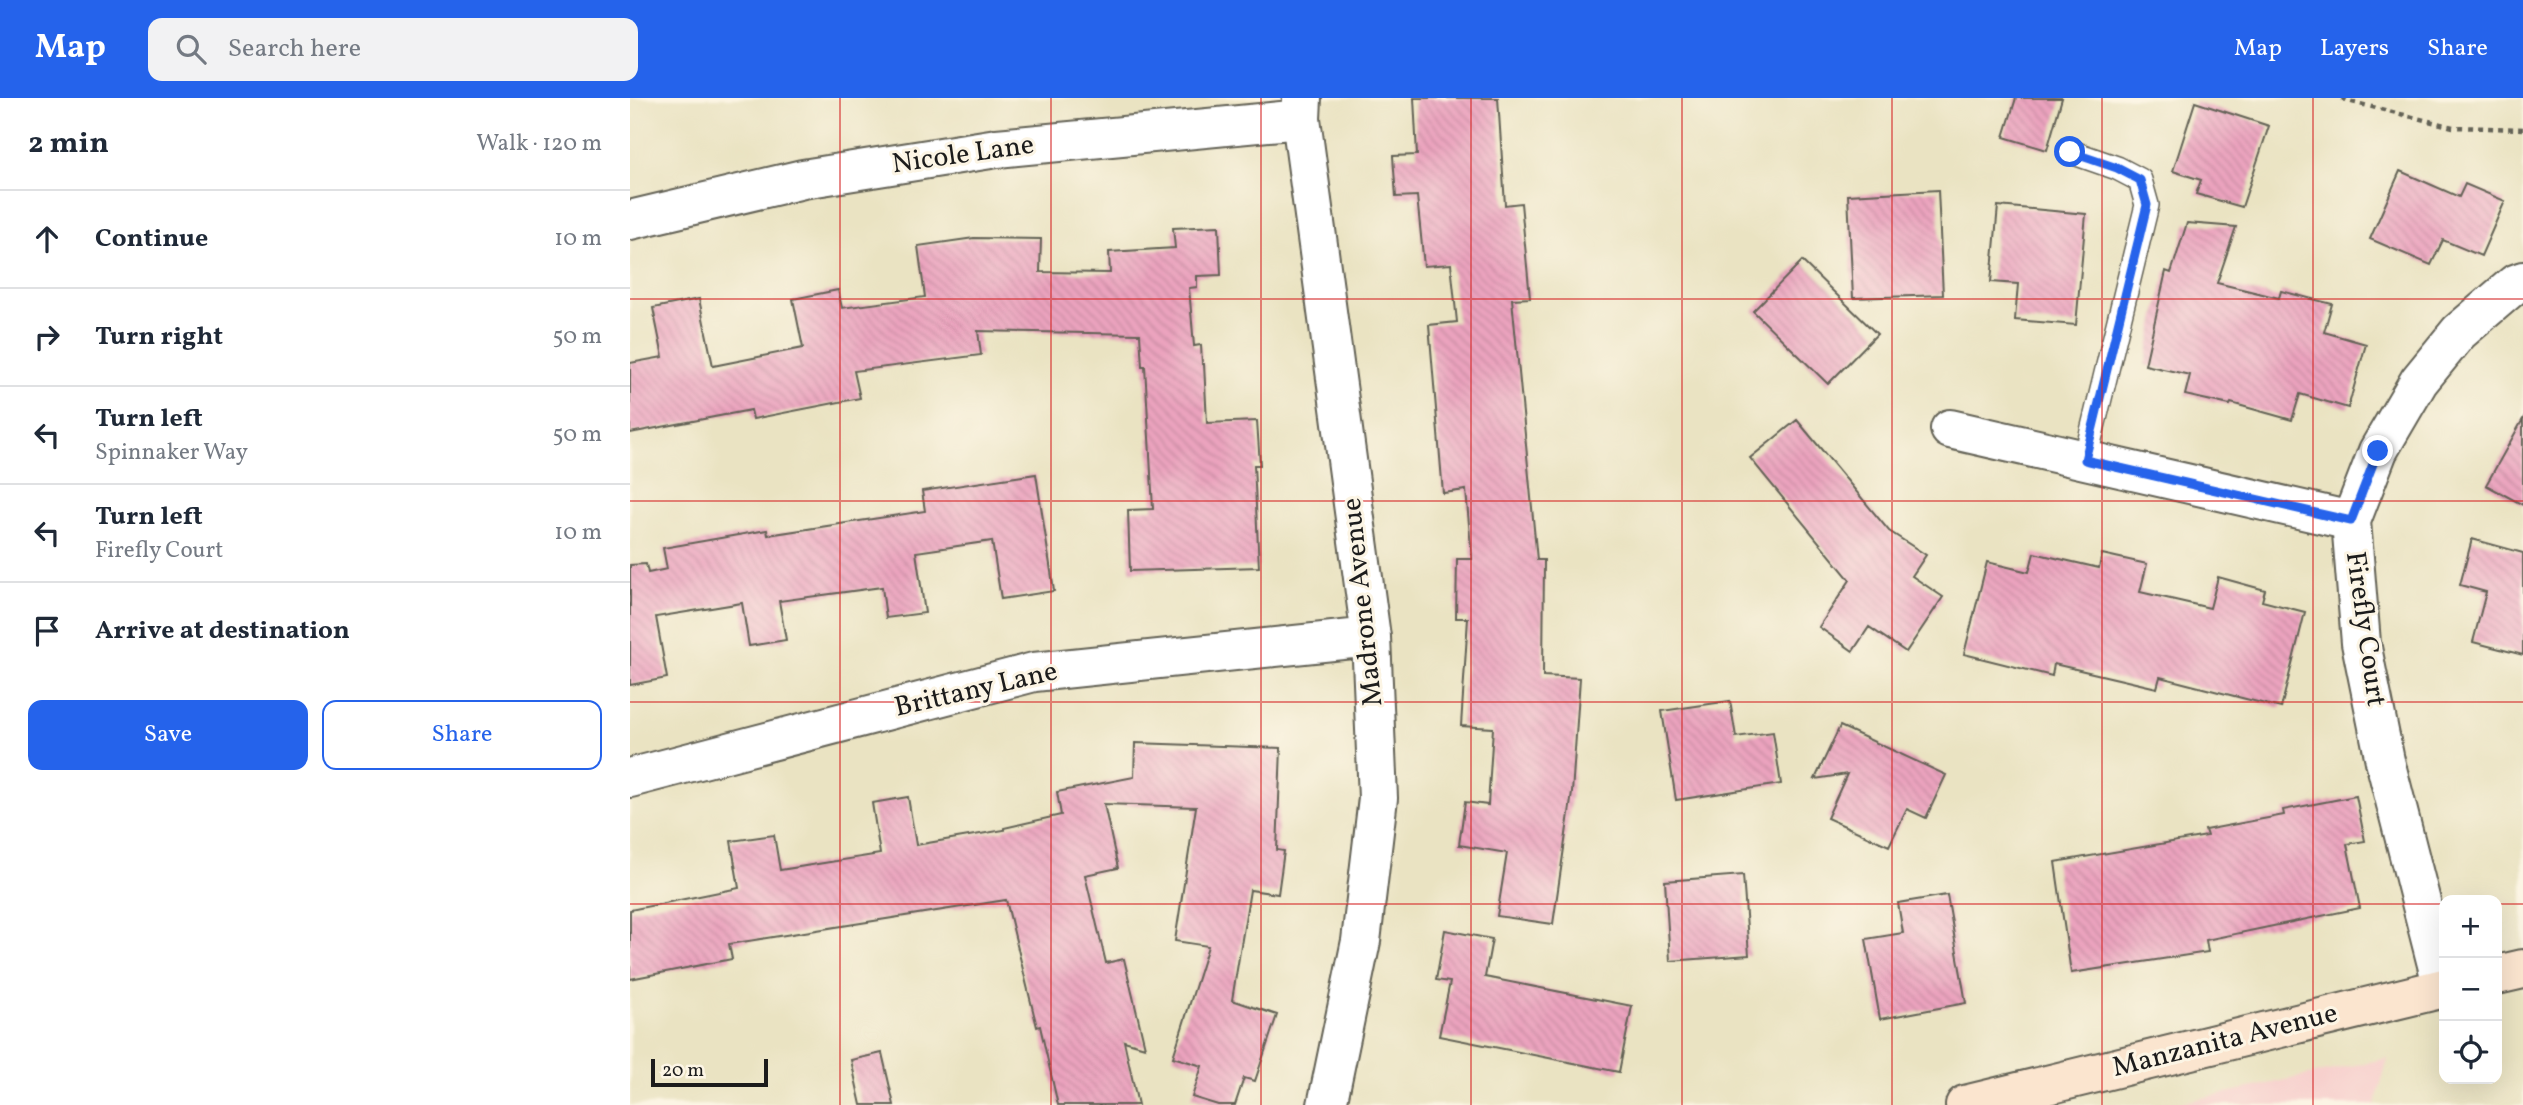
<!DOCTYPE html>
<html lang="en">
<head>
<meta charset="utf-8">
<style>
  :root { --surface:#fff; --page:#f2f2f3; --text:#1f2937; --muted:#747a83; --line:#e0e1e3; --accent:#2563eb }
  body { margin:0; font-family:Vollkorn,serif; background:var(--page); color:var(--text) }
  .controls { position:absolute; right:21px; bottom:21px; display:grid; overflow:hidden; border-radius:14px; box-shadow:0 7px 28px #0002 }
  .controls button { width:63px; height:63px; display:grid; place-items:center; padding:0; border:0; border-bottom:2px solid var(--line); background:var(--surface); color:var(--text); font:35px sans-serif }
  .scale { position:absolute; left:21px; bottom:18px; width:117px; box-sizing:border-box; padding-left:7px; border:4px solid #1c1c1c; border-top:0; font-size:19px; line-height:24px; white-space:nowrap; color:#1c1c1c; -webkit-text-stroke:5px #fcf5e5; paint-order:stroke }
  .stop { position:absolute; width:21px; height:21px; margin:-16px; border:5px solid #2563eb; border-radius:50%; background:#fff }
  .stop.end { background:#2563eb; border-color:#fff; box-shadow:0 2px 7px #0008 }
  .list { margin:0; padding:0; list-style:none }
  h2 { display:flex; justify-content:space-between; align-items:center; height:91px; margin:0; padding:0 28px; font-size:30px }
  h2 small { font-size:23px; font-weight:400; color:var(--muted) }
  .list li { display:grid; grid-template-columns:46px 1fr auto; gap:21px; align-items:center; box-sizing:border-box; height:98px; padding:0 28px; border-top:2px solid var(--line) }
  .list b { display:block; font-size:26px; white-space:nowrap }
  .list p { margin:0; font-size:23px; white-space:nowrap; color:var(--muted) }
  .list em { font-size:23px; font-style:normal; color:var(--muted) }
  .actions { display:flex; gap:14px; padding:21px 28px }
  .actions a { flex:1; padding:16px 0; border:2px solid var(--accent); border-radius:14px; text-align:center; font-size:24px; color:var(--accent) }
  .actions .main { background:var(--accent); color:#fff }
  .icon { flex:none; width:38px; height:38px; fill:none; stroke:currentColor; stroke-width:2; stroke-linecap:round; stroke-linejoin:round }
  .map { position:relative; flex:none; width:1893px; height:1007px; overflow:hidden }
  header { display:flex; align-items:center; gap:42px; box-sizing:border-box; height:98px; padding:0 35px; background:var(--accent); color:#fff }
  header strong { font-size:33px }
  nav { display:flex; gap:38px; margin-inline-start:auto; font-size:24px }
  .search { width:490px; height:63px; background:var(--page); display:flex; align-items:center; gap:18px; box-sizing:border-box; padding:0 24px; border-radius:14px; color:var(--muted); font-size:26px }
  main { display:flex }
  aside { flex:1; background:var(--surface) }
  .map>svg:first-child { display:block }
  .built { fill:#f7d0cd }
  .building { fill:url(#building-back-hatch) }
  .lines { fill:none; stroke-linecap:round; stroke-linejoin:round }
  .lane-casing { stroke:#646256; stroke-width:26 }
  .street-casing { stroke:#646256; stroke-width:42 }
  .secondary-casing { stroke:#646256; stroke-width:42 }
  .path { stroke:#646256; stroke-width:4.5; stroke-dasharray:5 5; stroke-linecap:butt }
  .lane { stroke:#fff; stroke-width:23 }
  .street { stroke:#fff; stroke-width:38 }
  .secondary { stroke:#fbe5cf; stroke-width:38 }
  .route { stroke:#2563eb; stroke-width:9 }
  .grid { fill:none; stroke:#d62828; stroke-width:2; stroke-opacity:0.55 }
  .labels { text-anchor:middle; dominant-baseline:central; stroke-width:6; stroke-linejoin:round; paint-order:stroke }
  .street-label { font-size:28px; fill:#1c1c1c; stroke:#fcf5e5 }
</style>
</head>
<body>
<header>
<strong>Map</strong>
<div class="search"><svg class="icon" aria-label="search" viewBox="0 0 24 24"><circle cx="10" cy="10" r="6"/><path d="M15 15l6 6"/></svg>Search here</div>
<nav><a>Map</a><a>Layers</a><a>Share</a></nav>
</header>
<main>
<aside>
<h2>2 min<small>Walk · 120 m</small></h2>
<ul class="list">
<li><svg class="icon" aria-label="ahead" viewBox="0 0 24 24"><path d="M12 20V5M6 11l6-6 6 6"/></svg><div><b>Continue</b></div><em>10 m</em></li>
<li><svg class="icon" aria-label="right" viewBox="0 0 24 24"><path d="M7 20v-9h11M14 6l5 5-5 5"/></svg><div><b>Turn right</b></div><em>50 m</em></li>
<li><svg class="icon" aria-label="left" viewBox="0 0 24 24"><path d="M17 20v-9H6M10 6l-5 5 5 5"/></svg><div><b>Turn left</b><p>Spinnaker Way</p></div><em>50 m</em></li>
<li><svg class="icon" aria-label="left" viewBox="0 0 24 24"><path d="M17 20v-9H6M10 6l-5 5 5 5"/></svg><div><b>Turn left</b><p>Firefly Court</p></div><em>10 m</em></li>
<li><svg class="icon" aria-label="arrive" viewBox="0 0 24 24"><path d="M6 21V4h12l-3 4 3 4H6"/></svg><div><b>Arrive at destination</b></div></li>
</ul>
<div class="actions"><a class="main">Save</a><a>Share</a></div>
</aside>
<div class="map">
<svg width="1893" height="1007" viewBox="0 0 1893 1007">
  <defs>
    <pattern id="building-back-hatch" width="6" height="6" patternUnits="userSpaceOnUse" patternTransform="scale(1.75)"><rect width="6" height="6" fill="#eba3be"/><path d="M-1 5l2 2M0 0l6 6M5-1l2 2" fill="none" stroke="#c98ca3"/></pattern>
  </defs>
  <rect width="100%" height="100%" fill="#fcf5e5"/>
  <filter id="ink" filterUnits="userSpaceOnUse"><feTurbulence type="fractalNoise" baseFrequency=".0143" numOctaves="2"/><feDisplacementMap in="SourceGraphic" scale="14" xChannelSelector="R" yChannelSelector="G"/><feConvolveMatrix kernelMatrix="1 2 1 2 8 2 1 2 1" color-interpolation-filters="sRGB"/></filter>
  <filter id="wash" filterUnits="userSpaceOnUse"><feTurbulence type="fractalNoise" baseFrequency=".00686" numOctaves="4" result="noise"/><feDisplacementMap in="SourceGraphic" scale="28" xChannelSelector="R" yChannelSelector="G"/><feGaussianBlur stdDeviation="1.57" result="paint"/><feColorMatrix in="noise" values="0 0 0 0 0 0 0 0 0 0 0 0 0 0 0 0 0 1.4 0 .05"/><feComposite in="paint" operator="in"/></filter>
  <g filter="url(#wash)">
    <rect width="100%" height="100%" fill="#eae3c2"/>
    <path class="built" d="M 1758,960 L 1745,1007 L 1540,1007 Z"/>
    <g id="blocks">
      <path class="building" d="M 784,0 L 868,0 L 875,107 L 891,105 L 900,200 L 882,201 L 907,462 L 914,462 L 913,578 L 950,580 L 942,695 L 923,826 L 867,818 L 877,755 L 829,747 L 835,704 L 858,707 L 863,630 L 831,628 L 838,520 L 826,520 L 827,461 L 842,461 L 836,392 L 813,395 L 799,227 L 827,224 L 821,166 L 794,168 L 787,98 L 766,99 L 763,58 L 787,57 Z
        M 1386,0 L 1432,0 L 1417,52 L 1374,39 Z
        M 1565,4 L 1639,28 L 1612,109 L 1566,96 L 1571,82 L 1543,73 Z
        M 1770,73 L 1829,99 L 1835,86 L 1875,103 L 1851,158 L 1813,142 L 1801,167 L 1740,141 Z
        M 1308,92 L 1313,197 L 1223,200 L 1218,97 Z
        M 1368,108 L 1456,116 L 1446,227 L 1385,222 L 1388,186 L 1361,184 Z
        M 1557,125 L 1606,129 L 1587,185 L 1649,200 L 1651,193 L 1702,206 L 1694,234 L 1736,246 L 1718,310 L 1670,296 L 1662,322 L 1601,305 L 1600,307 L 1555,297 L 1560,277 L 1515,267 L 1536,173 L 1541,175 Z
        M 589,128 L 591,177 L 567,178 L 567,189 L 559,190 L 564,248 L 571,247 L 572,266 L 574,266 L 577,325 L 627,323 L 630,367 L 624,367 L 629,469 L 500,473 L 498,412 L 523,411 L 515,268 L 512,268 L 510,236 L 348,233 L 351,257 L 224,273 L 230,300 L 123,321 L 121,312 L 0,335 L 0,265 L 33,259 L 23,210 L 69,201 L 83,268 L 173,250 L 163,201 L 208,192 L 212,210 L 295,199 L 288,148 L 344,140 L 411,141 L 410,174 L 480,175 L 479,154 L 545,150 L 543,130 Z
        M 1172,163 L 1247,236 L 1198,286 L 1123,213 Z
        M 1893,321 L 1893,407 L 1856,387 Z
        M 1167,322 L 1259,433 L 1296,457 L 1282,478 L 1313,499 L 1276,554 L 1239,529 L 1223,553 L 1189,529 L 1220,482 L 1120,360 Z
        M 406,376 L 424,493 L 371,501 L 362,443 L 286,454 L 295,515 L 256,520 L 252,489 L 149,503 L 156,542 L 119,548 L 112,505 L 26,519 L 37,580 L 0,587 L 0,467 L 16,466 L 18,475 L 37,471 L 33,450 L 137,432 L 138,437 L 295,413 L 292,393 Z
        M 1842,441 L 1893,455 L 1893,557 L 1843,544 L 1856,494 L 1830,487 Z
        M 1404,455 L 1469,470 L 1472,456 L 1517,466 L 1510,494 L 1580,510 L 1588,479 L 1635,492 L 1632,503 L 1675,514 L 1651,610 L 1530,579 L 1527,590 L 1424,566 L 1422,578 L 1334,556 L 1357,464 L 1399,474 Z
        M 1100,603 L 1106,639 L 1143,634 L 1151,686 L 1046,702 L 1032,613 Z
        M 1210,628 L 1316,677 L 1296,720 L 1277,711 L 1259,748 L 1197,720 L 1217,676 L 1185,681 Z
        M 505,645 L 651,650 L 647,752 L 654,753 L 648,796 L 620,792 L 602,902 L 647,917 L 625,983 L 614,980 L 605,1007 L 588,1007 L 562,999 L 572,968 L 543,959 L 578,848 L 545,843 L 566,709 L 474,706 L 488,770 L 455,777 L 476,865 L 494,861 L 515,949 L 494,943 L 508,1007 L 428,1007 L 410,928 L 407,929 L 376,802 L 99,846 L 102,861 L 0,881 L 0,812 L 109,790 L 101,743 L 144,737 L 150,772 L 250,756 L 242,705 L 278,699 L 286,747 L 374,732 L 374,730 L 431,717 L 427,694 L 504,679 Z
        M 1726,698 L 1735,743 L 1717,746 L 1730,810 L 1576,842 L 1578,854 L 1441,875 L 1425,764 L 1577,738 L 1575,732 L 1654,717 L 1653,712 Z
        M 1113,777 L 1119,857 L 1040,863 L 1035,783 Z
        M 1317,797 L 1336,905 L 1250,921 L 1236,841 L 1273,835 L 1268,805 Z
        M 815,832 L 862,841 L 855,879 L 1002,908 L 989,974 L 809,938 L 820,884 L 806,882 Z
        M 252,955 L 264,1007 L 231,1007 L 221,962 Z"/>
    </g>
  </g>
  <g filter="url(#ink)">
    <use href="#blocks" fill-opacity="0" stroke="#646256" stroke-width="2"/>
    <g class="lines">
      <defs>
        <path id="lane" d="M 1441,54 L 1487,70 L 1510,82 L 1517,107 L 1455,362"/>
        <path id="street" d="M 672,0 L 671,21 L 741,539 L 748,700 L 731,843 L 697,1007
          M 0,122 L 173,81 L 367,50 L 671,21
          M 1320,331 L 1721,423
          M 0,680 L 404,574 L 741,539
          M 1813,890 L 1755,663 L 1731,545 L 1721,423 L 1748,353 L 1789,283 L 1829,234 L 1885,186 L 1893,183"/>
        <path id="secondary" d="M 1867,877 L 1893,871
          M 1335,1007 L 1814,890"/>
      </defs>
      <use href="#lane" class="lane-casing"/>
      <use href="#street" class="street-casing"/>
      <use href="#secondary" class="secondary-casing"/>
      <path class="path" d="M 1712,0 L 1718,3 L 1823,29 L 1893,31"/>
      <use href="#lane" class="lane"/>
      <use href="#street" class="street"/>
      <use href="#secondary" class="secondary"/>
    </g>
  </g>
  <g class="lines" filter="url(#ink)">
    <path class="route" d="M 1440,54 L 1487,70 L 1510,82 L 1517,107 L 1455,362 L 1721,423 L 1748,353"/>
  </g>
  <path class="grid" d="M 210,0 L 210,1007M 421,0 L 421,1007M 631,0 L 631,1007M 841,0 L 841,1007M 1052,0 L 1052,1007M 1262,0 L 1262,1007M 1472,0 L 1472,1007M 1683,0 L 1683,1007M 0,201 L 1893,201M 0,403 L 1893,403M 0,604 L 1893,604M 0,806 L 1814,806M 1867,806 L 1893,806"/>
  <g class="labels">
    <g class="street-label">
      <text transform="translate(333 57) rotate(-8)">Nicole Lane</text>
      <text transform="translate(733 504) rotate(-96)">Madrone Avenue</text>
      <text transform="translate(1735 531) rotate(82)">Firefly Court</text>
      <text transform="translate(346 592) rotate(-13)">Brittany Lane</text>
      <text transform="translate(1595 943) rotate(-14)">Manzanita Avenue</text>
    </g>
  </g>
</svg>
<div class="controls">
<button>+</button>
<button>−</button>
<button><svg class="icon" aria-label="locate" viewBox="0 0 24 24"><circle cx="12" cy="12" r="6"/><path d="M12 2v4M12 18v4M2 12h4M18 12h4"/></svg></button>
</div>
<div class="scale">20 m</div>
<div class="stop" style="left:1440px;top:54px"></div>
<div class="stop end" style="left:1748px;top:353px"></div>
</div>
</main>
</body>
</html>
